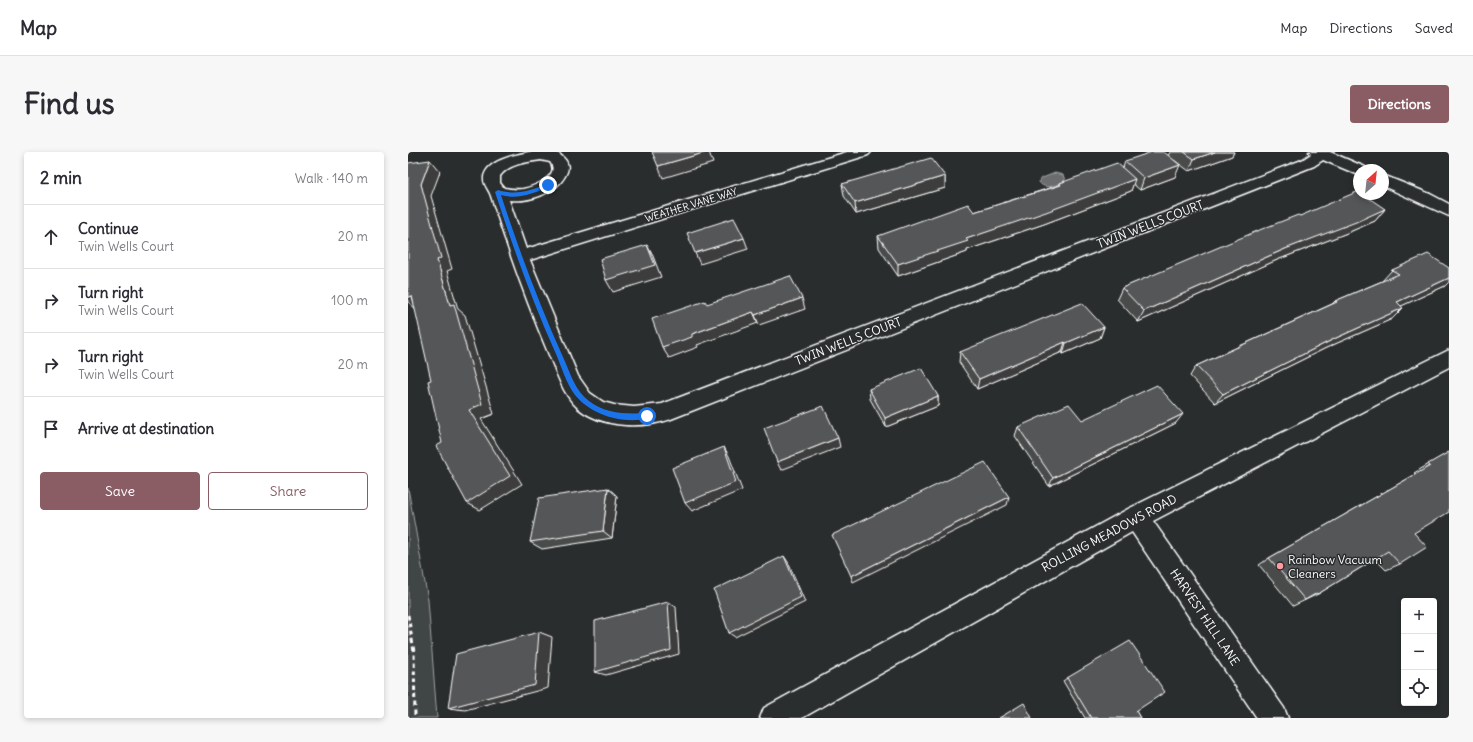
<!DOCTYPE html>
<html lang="en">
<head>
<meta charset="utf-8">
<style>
  :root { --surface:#fff; --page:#f7f7f7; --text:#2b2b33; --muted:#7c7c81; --line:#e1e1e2; --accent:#8a5d65 }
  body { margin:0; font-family:Delius,sans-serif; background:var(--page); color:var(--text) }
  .controls { position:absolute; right:12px; bottom:12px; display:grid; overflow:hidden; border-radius:4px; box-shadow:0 2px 6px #0003 }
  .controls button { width:36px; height:36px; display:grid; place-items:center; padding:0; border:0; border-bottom:1px solid var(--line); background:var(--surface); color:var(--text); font:20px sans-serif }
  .compass { position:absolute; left:945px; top:12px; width:36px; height:36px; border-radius:50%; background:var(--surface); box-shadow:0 2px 6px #0003; rotate:27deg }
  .stop { position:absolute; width:12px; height:12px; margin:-9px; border:3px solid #1a73e8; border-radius:50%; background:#fff }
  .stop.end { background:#1a73e8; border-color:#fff; box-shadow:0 1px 4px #0008 }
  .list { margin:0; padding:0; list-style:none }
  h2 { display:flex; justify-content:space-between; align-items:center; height:52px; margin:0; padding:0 16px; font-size:17px }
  h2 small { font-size:13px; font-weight:400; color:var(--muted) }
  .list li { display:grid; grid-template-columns:26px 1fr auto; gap:12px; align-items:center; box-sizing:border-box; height:64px; padding:0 16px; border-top:1px solid var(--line) }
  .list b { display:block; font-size:15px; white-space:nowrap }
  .list p { margin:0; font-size:13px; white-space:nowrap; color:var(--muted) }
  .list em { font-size:13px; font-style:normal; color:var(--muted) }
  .actions { display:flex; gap:8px; padding:12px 16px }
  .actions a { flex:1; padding:9px 0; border:1px solid var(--accent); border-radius:4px; text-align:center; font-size:14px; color:var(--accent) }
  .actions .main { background:var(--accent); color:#fff }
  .icon { flex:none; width:22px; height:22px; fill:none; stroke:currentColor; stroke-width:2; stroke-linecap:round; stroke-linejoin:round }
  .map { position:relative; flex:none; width:1041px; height:566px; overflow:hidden; border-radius:4px }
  header { display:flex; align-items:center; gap:24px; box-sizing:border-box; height:56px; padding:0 20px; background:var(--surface); border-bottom:1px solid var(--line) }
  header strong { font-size:19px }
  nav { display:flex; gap:22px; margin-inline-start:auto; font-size:14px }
  .intro { display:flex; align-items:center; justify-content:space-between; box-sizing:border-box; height:96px; padding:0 24px }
  h1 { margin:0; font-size:28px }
  .button { padding:10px 18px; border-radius:4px; background:var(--accent); color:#fff; font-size:14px; font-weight:700 }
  main { display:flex; gap:24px; padding:0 24px }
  aside { flex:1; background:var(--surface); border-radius:4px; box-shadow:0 2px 6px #0003 }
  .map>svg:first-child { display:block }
  .green { fill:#414445; stroke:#a0a2a2 }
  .water { fill:#6a6c6d; stroke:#a6a7a7 }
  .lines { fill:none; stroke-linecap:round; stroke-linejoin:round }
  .street-casing { stroke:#fff; stroke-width:3 }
  .path { stroke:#fff; stroke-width:3; stroke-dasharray:4.5 3.5; stroke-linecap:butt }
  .street { fill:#2a2d2e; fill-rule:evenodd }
  .wall { fill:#494b4c; stroke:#fff }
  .shaded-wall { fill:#3c3d3e; stroke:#fff }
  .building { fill:#555758; stroke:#fff }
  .route { fill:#1a73e8 }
  .poi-dot { fill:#ff9aa2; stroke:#2a2d2e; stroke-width:1.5 }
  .labels { text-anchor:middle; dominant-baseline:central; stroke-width:3; stroke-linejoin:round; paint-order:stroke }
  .far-street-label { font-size:10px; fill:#fff; stroke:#2a2d2e }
  .street-label { font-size:12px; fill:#fff; stroke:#2a2d2e }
  .poi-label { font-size:12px; fill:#fff; stroke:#2a2d2e; text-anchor:start }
</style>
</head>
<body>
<header>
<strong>Map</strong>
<nav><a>Map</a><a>Directions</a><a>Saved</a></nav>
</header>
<div class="intro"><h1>Find us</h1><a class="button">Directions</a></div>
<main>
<aside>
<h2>2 min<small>Walk · 140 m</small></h2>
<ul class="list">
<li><svg class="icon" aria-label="ahead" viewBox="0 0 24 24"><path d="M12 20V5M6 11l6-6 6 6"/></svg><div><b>Continue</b><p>Twin Wells Court</p></div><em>20 m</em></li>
<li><svg class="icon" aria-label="right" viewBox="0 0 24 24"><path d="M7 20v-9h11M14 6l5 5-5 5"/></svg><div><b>Turn right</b><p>Twin Wells Court</p></div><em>100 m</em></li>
<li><svg class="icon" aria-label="right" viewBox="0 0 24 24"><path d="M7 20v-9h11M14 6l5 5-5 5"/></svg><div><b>Turn right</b><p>Twin Wells Court</p></div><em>20 m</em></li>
<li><svg class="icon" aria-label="arrive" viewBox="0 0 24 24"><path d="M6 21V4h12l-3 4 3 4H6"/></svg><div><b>Arrive at destination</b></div></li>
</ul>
<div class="actions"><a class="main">Save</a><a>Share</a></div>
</aside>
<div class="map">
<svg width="1041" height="566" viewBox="0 0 1041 566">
  <rect width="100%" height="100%" fill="#2a2d2e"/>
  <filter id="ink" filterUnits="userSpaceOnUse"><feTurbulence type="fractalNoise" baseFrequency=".025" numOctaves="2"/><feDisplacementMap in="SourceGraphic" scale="8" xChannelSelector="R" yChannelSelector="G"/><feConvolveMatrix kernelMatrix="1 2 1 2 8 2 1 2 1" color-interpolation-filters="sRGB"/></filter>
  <g filter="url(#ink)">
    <path class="green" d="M 0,336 L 20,448 L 29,566 L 0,566 Z"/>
    <path class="water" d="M 647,21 L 655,23 L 657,28 C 650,33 637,39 631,30 L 632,27 Z"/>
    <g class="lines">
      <defs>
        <path id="street" d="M 121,0 C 129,0 138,0 146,0 C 151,1 155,5 158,9 C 161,14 160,19 157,24 C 147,42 121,50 101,48 L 118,97 L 439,0 L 463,0 L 460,3 L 122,108 L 170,224 L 182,241 L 195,250 L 206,253 L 226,255 L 254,252 L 894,8 L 903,2 L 901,0 L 922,0 L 957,15 L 959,18 L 951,18 L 951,23 L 915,8 L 906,14 L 263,267 C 234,277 194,276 170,256 C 155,243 149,221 141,203 C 119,151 100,98 83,44 C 81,37 75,33 76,25 C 79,8 107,3 121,0 ZM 133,8 L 142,10 C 153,24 126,35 115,37 C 108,38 102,37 96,36 L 92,31 L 92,24 C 101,12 118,10 133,8 Z
          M 975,23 L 1022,42 L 1041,52 L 1041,64 L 975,34 Z
          M 1041,198 L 1041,215 L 745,369 L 876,556 L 880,566 L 849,566 L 724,380 L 394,566 L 352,566 L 356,556 L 720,357 Z"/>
      </defs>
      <use href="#street" class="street-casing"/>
      <path class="path" d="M 0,463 L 6,500 L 7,566"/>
      <use href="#street" class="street"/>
    </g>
    <path class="wall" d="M 762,0 L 826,0 L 824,4 L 781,19 L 766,8 L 767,25 L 732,38 L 725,32 L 723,39 L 636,72 L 559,98 L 559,100 L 490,124 L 471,96 L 470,84 L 566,60 L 651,33 L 652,31 L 715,16 L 717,9 L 760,4 Z
      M 537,24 L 537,36 L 448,62 L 436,44 L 434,32 Z
      M 977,57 L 967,69 L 939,81 L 869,108 L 730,170 L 709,147 L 714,136 L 892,64 Z
      M 1041,116 L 1041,130 L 1037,134 L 993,154 L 995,156 L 984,167 L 918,196 L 807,251 L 782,224 L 788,214 L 924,152 L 927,149 L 974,129 L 984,118 Z
      M 696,175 L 692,186 L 655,202 L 654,200 L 569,237 L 551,210 L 552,200 Z
      M 461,237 L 530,244 L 530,254 L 478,275 L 462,247 Z
      M 768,271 L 641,334 L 607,284 L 610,275 Z
      M 1041,300 L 1006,381 L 992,412 L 978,418 L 967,407 L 910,442 L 885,454 L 851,413 L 861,406 L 1008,322 L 1006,321 Z
      M 200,336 L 209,344 L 204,386 L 134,397 L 122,390 Z
      M 659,526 L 728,559 L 732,566 L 677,566 L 655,529 Z"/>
    <path class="shaded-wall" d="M 299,0 L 301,0 L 305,11 L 255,26 L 250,14 Z
      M 807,0 L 826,0 L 824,4 L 781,19 L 786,7 Z
      M 22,8 L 32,20 L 23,44 L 44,117 L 39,119 L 50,157 L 57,163 L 86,262 L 73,267 L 114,332 L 72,358 L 59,351 L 61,258 L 42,153 L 29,108 L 13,32 Z
      M 772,13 L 767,25 L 732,38 L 736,26 Z
      M 537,24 L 537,36 L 448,62 L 447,51 Z
      M 727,27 L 723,39 L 636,72 L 559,98 L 559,100 L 490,124 L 490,112 L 558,87 Z
      M 977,57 L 967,69 L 939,81 L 869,108 L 730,170 L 736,159 L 877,97 Z
      M 336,86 L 340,97 L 292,112 L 287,101 Z
      M 239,93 L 245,104 L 253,125 L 205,140 L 198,128 Z
      M 1041,126 L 1041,130 L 1037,134 L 978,161 L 989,150 Z
      M 4,144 L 8,157 L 0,150 L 0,145 Z
      M 394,146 L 397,157 L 351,173 L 347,163 Z
      M 995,156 L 984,167 L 918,196 L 807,251 L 815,242 L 928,186 Z
      M 345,160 L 350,171 L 289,193 L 290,195 L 261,206 L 254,195 L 284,182 Z
      M 696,175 L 692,186 L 655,202 L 658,191 Z
      M 657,190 L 654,200 L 569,237 L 571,227 Z
      M 530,244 L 530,254 L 478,275 L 477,266 Z
      M 775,262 L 768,271 L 641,334 L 645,326 Z
      M 430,286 L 432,295 L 373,318 L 369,310 Z
      M 316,295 L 321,304 L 334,338 L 284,359 L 277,351 Z
      M 200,336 L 209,344 L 204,386 L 195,379 Z
      M 601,345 L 599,353 L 445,430 L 443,424 Z
      M 376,404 L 380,410 L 397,450 L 327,485 L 321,481 Z
      M 260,450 L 268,455 L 271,502 L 198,523 L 187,520 Z
      M 131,480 L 144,485 L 140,536 L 57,558 L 40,556 Z"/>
    <path class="building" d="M 244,0 L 299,0 L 250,14 Z
      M 744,0 L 756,0 L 772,13 L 736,26 L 717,9 Z
      M 776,0 L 807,0 L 786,7 Z
      M 523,6 L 537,24 L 447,51 L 434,32 Z
      M 22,8 L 13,32 L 33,106 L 29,108 L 42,153 L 46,152 L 74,252 L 61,258 L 102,324 L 59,351 L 28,294 L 34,291 L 20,229 L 23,228 L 4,144 L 0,145 L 0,11 Z
      M 709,11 L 727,27 L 638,60 L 558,87 L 560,89 L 490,112 L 470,84 L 560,52 L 566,60 L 653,33 L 652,31 Z
      M 951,39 L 951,42 L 955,42 L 977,57 L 948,70 L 877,97 L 736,159 L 714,136 L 854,77 L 890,63 L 892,64 Z
      M 326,66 L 336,86 L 287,101 L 279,81 Z
      M 239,93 L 247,113 L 198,128 L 192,107 Z
      M 1020,102 L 1041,116 L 1041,126 L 989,150 L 995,156 L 928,186 L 815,242 L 788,214 L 929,150 L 927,149 L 991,122 L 984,118 Z
      M 382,124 L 394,146 L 347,163 L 345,160 L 284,182 L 284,185 L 254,195 L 244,167 L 297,149 L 299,152 Z
      M 674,151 L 696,175 L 658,191 L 657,190 L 571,227 L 552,200 Z
      M 513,216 L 530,244 L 477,266 L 461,237 Z
      M 749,233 L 775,262 L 645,326 L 610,275 L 661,252 L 674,268 Z
      M 415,254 L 430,286 L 369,310 L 356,276 Z
      M 316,295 L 328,330 L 277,351 L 264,316 Z
      M 1041,300 L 1041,360 L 1006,381 L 1019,395 L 992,412 L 980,399 L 910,442 L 909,441 L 897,448 L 861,406 L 1022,314 L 1020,312 Z
      M 577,310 L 601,345 L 443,424 L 424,383 Z
      M 200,336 L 195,379 L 122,390 L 131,346 Z
      M 376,404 L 393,445 L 321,481 L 306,438 Z
      M 260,450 L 263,498 L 187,520 L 187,469 Z
      M 131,480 L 127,533 L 40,556 L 48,502 Z
      M 722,489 L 757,540 L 728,559 L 732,566 L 683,566 L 659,526 Z
      M 616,551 L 624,566 L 591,566 Z"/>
  </g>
  <path class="route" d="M 140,32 L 142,34 C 128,41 109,48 93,43 C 111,98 131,152 155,205 C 162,220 167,239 181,249 C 198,262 218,262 239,261 L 241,262 L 241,266 C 216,273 183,263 167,243 C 159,233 153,214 148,202 C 124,149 105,95 87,40 L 90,38 C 109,44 123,38 140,32 Z"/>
  <circle class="poi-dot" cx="872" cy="414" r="4"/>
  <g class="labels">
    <g class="far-street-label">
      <text transform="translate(283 53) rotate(-17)">WEATHER VANE WAY</text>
    </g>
    <g class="street-label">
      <text transform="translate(742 72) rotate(-21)">TWIN WELLS COURT</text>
      <text transform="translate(440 189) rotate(-21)">TWIN WELLS COURT</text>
      <text transform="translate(701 381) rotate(-28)">ROLLING MEADOWS ROAD</text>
      <text transform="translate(797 465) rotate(56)">HARVEST HILL LANE</text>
    </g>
    <g class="poi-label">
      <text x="880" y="407">Rainbow Vacuum<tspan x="880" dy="14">Cleaners</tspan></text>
    </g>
  </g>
</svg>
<div class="controls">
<button>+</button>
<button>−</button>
<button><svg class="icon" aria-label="locate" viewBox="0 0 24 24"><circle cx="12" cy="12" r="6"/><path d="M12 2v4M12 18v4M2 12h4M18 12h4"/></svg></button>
</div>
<svg class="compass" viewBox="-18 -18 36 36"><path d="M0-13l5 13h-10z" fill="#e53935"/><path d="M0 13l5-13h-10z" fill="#7c7c81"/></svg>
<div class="stop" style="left:239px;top:264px"></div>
<div class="stop end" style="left:140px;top:33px"></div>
</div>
</main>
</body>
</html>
